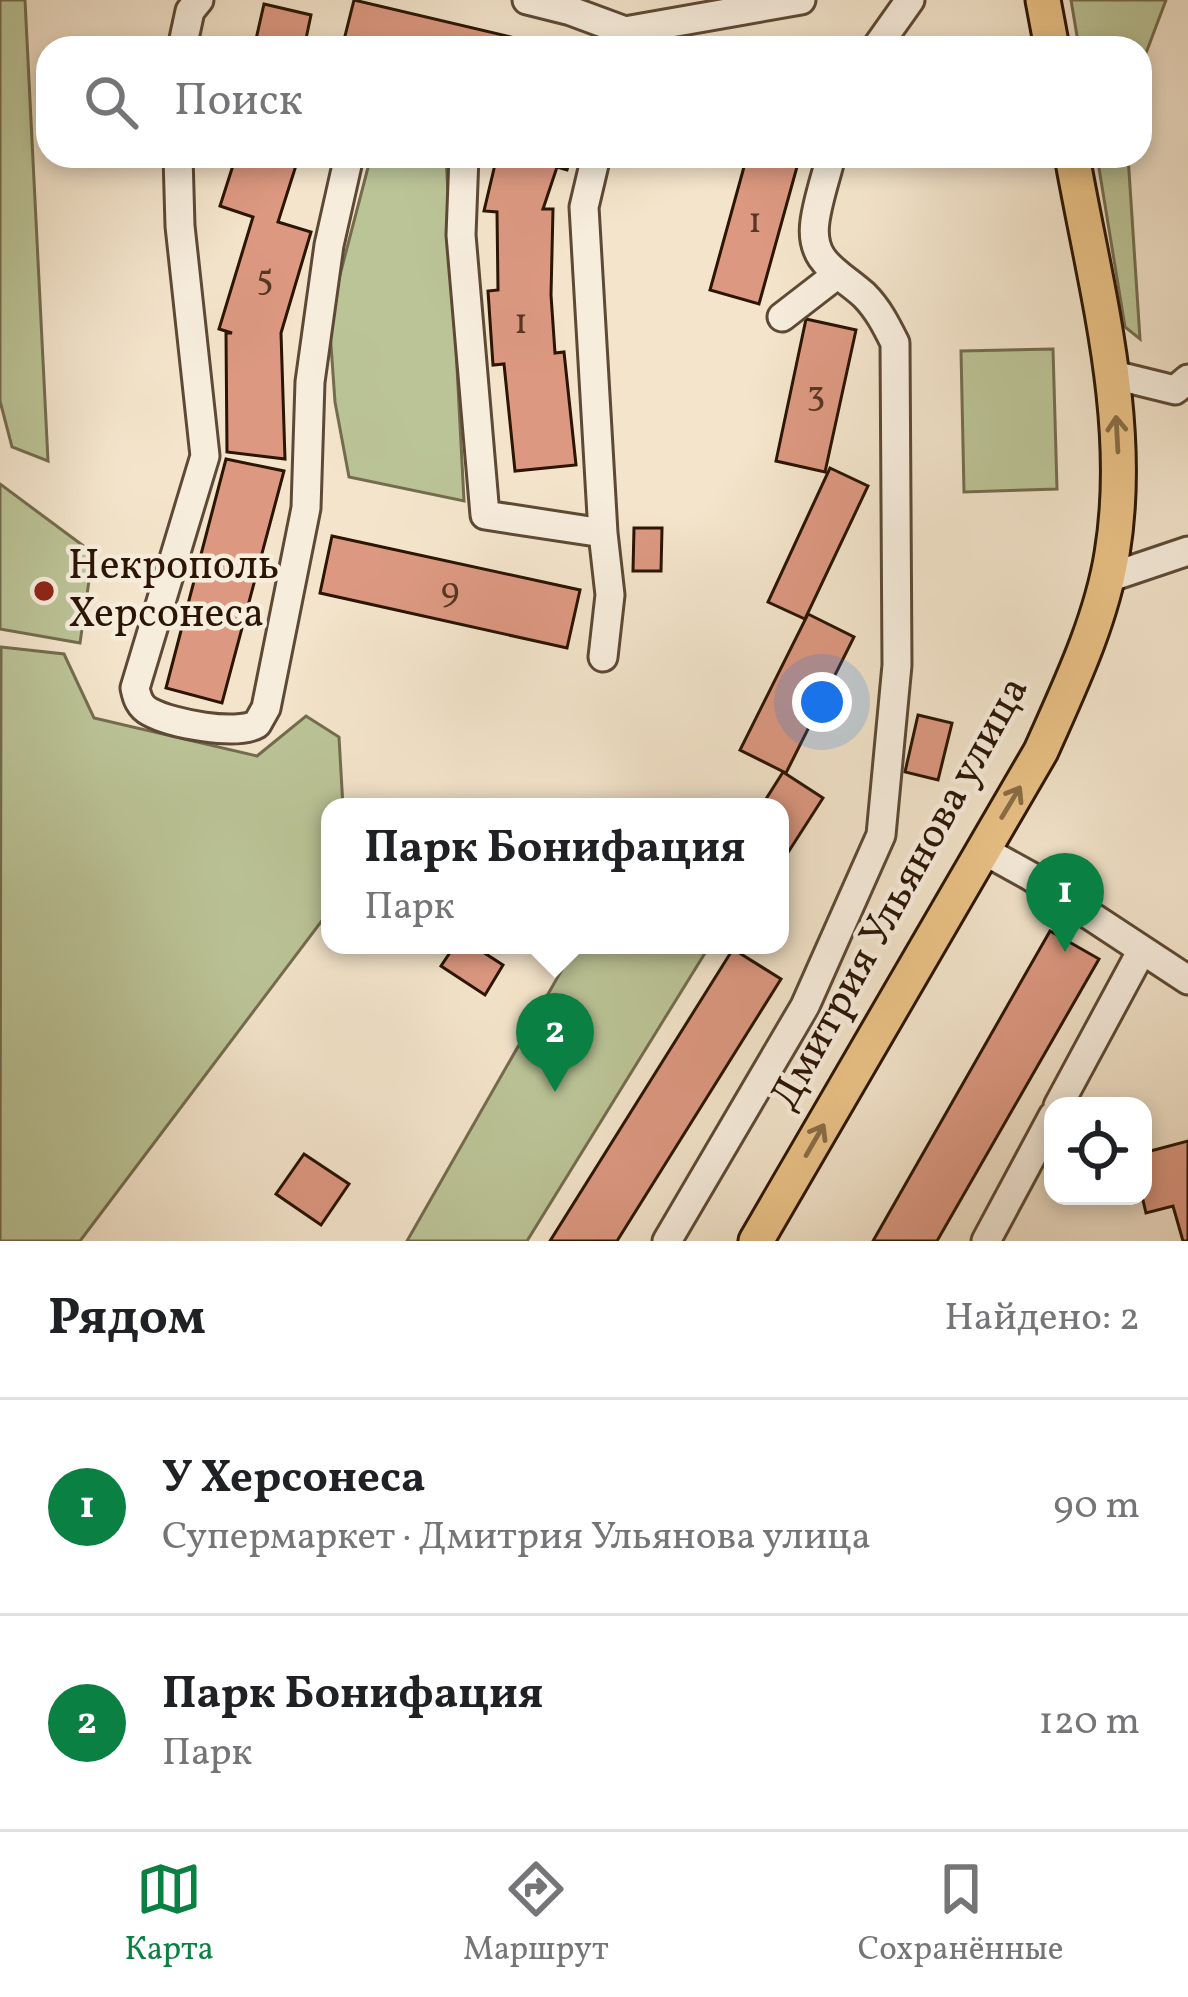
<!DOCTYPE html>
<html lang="ru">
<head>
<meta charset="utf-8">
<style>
  :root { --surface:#fff; --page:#f2f2f2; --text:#202124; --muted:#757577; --line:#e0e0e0; --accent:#0b8043 }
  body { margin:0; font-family:Vollkorn,serif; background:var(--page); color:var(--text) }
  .controls { position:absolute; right:36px; bottom:36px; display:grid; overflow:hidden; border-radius:24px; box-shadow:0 6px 18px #0003 }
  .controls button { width:108px; height:108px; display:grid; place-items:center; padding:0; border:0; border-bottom:3px solid var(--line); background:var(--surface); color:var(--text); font:60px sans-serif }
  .you { position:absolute; left:822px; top:702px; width:42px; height:42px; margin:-30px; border:9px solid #fff; border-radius:50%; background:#1a73e8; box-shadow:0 0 0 18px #1a73e833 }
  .badge { display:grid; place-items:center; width:78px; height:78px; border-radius:50%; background:var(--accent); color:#fff; font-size:39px; font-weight:700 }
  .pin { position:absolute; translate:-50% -99px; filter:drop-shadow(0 3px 6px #0008) }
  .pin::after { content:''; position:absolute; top:63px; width:42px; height:36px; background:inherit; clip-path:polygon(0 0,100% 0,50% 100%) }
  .popup { position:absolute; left:321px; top:798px; width:468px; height:156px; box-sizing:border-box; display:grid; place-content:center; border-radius:24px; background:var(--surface); filter:drop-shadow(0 3px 9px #0005); font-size:39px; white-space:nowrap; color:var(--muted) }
  .popup b { font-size:45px; color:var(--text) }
  .popup::after { content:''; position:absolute; left:50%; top:100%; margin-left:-24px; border:24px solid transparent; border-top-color:var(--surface) }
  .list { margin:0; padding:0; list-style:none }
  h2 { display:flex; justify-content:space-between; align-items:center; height:156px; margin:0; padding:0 48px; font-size:51px }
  h2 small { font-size:39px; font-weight:400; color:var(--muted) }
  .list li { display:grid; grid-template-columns:78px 1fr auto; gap:36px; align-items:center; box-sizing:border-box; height:216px; padding:0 48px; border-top:3px solid var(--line) }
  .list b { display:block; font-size:45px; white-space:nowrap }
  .list p { margin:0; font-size:39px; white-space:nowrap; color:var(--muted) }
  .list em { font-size:39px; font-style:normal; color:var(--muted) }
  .icon { flex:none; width:66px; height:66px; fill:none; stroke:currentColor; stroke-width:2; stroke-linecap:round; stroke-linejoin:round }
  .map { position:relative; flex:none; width:1188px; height:1241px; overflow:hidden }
  .search { position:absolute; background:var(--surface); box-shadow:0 6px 18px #0003; left:36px; right:36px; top:36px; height:132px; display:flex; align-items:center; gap:30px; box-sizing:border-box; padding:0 42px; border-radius:36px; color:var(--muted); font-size:45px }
  .sheet { height:588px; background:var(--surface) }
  nav { display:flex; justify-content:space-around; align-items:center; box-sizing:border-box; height:168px; border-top:3px solid var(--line); background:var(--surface); font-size:33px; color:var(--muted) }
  nav a { display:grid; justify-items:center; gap:6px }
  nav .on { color:var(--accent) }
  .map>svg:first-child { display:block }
  .green { fill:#bbc497; stroke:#736c4d; stroke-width:3 }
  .building { fill:#dc9881; stroke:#2b1503; stroke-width:3 }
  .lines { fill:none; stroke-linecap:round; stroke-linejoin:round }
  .minor-casing { stroke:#5d4935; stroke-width:33 }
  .major-casing { stroke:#2b1503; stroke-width:39 }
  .minor { stroke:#f7eddd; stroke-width:27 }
  .major { stroke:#eac286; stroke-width:33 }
  .oneway { stroke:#8a6c44 }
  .poi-dot { fill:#8f2418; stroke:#f7eddd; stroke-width:4.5 }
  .labels { text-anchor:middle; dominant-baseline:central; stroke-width:9; stroke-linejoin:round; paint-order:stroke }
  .number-label { font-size:36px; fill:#573622 }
  .poi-label { font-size:42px; fill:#2b1503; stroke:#f7eddd; text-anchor:start }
  .street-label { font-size:42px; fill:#2b1503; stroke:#f7eddd }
</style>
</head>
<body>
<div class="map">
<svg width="1188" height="1241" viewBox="0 0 1188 1241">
  <rect width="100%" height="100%" fill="#f3e4cb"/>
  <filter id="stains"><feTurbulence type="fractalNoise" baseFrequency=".00167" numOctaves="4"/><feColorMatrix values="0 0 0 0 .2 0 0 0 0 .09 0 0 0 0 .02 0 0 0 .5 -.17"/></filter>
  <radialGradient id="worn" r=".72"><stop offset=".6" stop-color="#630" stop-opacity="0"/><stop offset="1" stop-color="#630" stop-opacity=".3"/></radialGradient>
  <path class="green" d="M 0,0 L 25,0 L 48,461 L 12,447 L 0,401 Z
    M 1071,0 L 1166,0 L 1140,69 L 1140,48 L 1079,48 Z
    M 371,156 L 446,156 L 464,501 L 349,477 L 335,402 L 329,317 Z
    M 1097,156 L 1128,156 L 1140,339 L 1125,327 Z
    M 1053,349 L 1057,489 L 964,492 L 961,351 Z
    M 0,484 L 93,553 L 80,643 L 0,629 Z
    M 1,647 L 64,654 L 94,718 L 257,756 L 306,716 L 339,737 L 343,807 L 330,807 L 330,910 L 80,1241 L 0,1241 Z
    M 576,945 L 710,945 L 527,1241 L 407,1241 Z"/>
  <path class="building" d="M 354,0 L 515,38 L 512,48 L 342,48 Z
    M 264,4 L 311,15 L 304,48 L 254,48 Z
    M 236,156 L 299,156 L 278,222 L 311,232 L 281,333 L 285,459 L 227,452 L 226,333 L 232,333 L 219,329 L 253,217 L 220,206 Z
    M 497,156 L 571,156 L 567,170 L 557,167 L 543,209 L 553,209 L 551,295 L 555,353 L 564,352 L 576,465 L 515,471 L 504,364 L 493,365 L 488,291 L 498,290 L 497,212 L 484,211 Z
    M 747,156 L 800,156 L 759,304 L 710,290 Z
    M 806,319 L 856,330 L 825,472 L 776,461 Z
    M 226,459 L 284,471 L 222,703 L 166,688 Z
    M 830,468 L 868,486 L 805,619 L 768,602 Z
    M 634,528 L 662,528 L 661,571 L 633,571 Z
    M 332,536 L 580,590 L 567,648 L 320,593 Z
    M 808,614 L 854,637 L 786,773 L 740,750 Z
    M 918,715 L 952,723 L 938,780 L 905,772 Z
    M 783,772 L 823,798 L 780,865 L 780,807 L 761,807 Z
    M 1050,931 L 1099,959 L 937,1241 L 873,1241 Z
    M 455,945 L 472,945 L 503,965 L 485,995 L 441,966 Z
    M 733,949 L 781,979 L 617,1241 L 550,1241 Z
    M 1188,1141 L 1188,1241 L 1183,1241 L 1173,1206 L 1146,1213 L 1142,1196 L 1143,1153 Z
    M 304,1154 L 349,1184 L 321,1225 L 276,1194 Z"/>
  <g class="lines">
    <defs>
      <path id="minor" d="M 527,0 L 571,11 L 625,31 L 801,0
        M 182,48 L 190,11 L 199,0
        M 876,48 L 910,0
        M 178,156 L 180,226 L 205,456 L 135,688 C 137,698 140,707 150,712 C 172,724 237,736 257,724 L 266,708 L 306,508 L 310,382 L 329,245 L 349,156
        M 464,156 L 461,235 L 485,515 L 603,533
        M 596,156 L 584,207 L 603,533 L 610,595 L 603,657
        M 782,317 L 835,276
        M 1110,374 L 1175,390 L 1188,379
        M 1105,579 L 1188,551
        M 983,850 L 1030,876 L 1188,980
        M 1058,1106 L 1141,952
        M 667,1241 L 805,1006 L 881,835 L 897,665 L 895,343 C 886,325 878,309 864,295 C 839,272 809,263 815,221 C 818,199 826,177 831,156
        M 986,1241 L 1053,1116"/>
      <path id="major" d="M 1043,0 L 1052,48
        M 756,1241 L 1041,751 C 1069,688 1101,622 1112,554 C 1134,422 1095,286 1072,156"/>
    </defs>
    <use href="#minor" class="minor-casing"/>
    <use href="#major" class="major-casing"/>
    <use href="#minor" class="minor"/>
    <use href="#major" class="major"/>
  </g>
  <defs><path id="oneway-shaft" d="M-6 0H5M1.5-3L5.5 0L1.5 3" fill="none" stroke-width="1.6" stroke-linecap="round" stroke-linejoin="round" transform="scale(3)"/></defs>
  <g class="oneway">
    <use href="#oneway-shaft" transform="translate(1117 434) rotate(-93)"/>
    <use href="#oneway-shaft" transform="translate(1011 802) rotate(-59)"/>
    <use href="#oneway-shaft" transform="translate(815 1140) rotate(-60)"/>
  </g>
  <circle class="poi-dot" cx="44" cy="591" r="12"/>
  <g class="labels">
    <g class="number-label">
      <text x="755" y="223">1</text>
      <text x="265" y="280">5</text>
      <text x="521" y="324">1</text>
      <text x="816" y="396">3</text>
      <text x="450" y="592">9</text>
    </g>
    <g class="poi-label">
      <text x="68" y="567">Некрополь<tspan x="68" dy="48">Херсонеса</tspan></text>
    </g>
    <g class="street-label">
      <text transform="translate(901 894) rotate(-61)">Дмитрия Ульянова улица</text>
    </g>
  </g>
  <rect width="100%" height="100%" filter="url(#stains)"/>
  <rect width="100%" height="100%" fill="url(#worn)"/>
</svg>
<div class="controls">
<button><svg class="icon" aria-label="locate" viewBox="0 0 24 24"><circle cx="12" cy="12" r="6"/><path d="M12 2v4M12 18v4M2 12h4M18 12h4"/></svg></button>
</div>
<div class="you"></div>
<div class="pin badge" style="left:1065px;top:952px">1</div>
<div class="pin badge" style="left:555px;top:1092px">2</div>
<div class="popup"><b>Парк Бонифация</b>Парк</div>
<div class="search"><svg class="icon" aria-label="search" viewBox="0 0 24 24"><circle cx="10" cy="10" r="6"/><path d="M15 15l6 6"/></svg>Поиск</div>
</div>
<section class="sheet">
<h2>Рядом<small>Найдено: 2</small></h2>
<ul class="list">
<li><span class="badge">1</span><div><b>У Херсонеса</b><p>Супермаркет · Дмитрия Ульянова улица</p></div><em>90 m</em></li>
<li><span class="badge">2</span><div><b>Парк Бонифация</b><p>Парк</p></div><em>120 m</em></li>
</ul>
</section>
<nav>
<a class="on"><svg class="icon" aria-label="map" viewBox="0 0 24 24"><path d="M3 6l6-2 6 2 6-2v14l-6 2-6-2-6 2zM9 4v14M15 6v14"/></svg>Карта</a>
<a><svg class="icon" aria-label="directions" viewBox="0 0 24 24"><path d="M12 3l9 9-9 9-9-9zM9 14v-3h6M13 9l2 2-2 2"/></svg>Маршрут</a>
<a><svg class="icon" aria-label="saved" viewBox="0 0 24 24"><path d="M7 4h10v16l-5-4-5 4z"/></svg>Сохранённые</a>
</nav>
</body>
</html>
